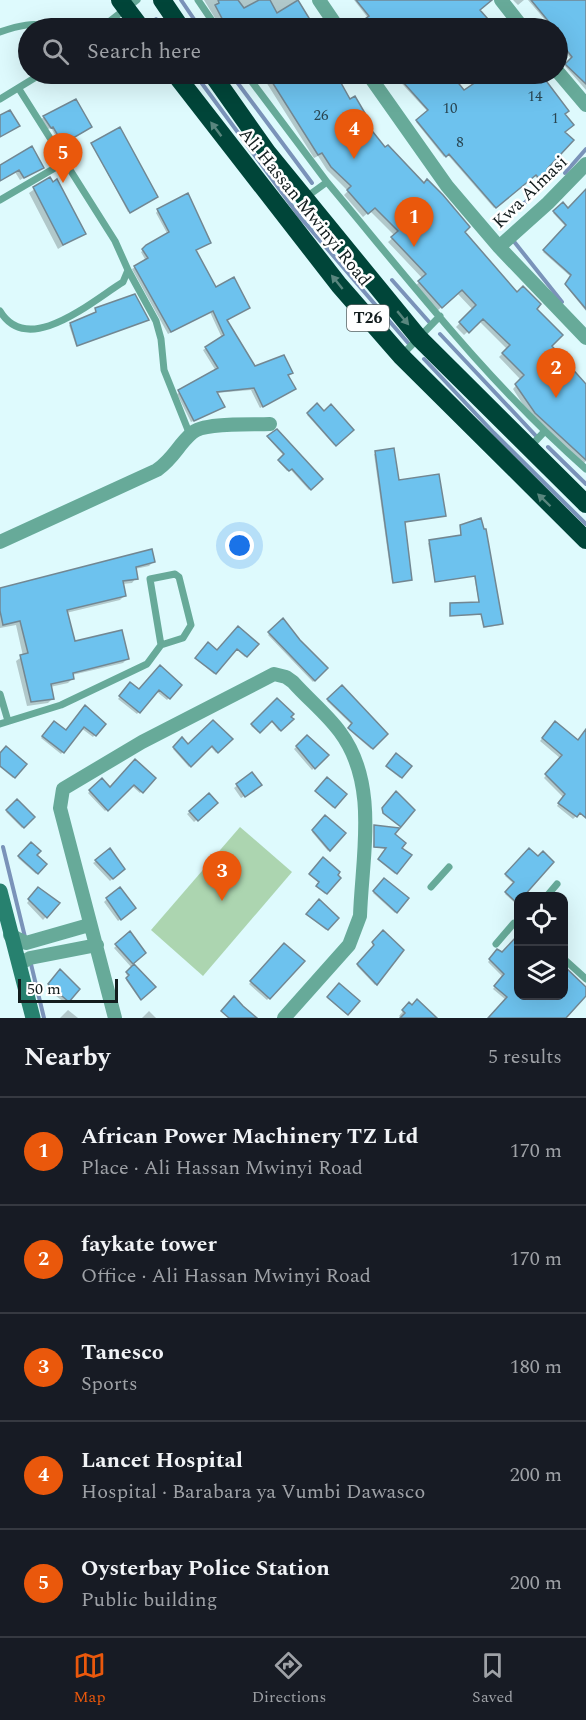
<!DOCTYPE html>
<html lang="en">
<head>
<meta charset="utf-8">
<style>
  :root { --surface:#171b24; --page:#242831; --text:#f1f3f6; --muted:#9ea1a6; --line:#363941; --accent:#ea580c }
  body { margin:0; font-family:Spectral,serif; background:var(--page); color:var(--text) }
  .controls { position:absolute; right:18px; bottom:18px; display:grid; overflow:hidden; border-radius:12px; box-shadow:0 6px 24px #0002 }
  .controls button { width:54px; height:54px; display:grid; place-items:center; padding:0; border:0; border-bottom:2px solid var(--line); background:var(--surface); color:var(--text); font:30px sans-serif }
  .scale { position:absolute; left:18px; bottom:15px; width:100px; box-sizing:border-box; padding-left:6px; border:3px solid #131d1e; border-top:0; font-size:16px; line-height:21px; white-space:nowrap; color:#131d1e; -webkit-text-stroke:4px #fff; paint-order:stroke }
  .you { position:absolute; left:240px; top:546px; width:21px; height:21px; margin:-15px; border:4px solid #fff; border-radius:50%; background:#1a73e8; box-shadow:0 0 0 9px #1a73e833 }
  .badge { display:grid; place-items:center; width:39px; height:39px; border-radius:50%; background:var(--accent); color:#fff; font-size:20px; font-weight:700 }
  .pin { position:absolute; translate:-50% -50px; filter:drop-shadow(0 2px 3px #0008) }
  .pin::after { content:''; position:absolute; top:32px; width:21px; height:18px; background:inherit; clip-path:polygon(0 0,100% 0,50% 100%) }
  .list { margin:0; padding:0; list-style:none }
  h2 { display:flex; justify-content:space-between; align-items:center; height:78px; margin:0; padding:0 24px; font-size:26px }
  h2 small { font-size:20px; font-weight:400; color:var(--muted) }
  .list li { display:grid; grid-template-columns:39px 1fr auto; gap:18px; align-items:center; box-sizing:border-box; height:108px; padding:0 24px; border-top:2px solid var(--line) }
  .list b { display:block; font-size:22px; white-space:nowrap }
  .list p { margin:0; font-size:20px; white-space:nowrap; color:var(--muted) }
  .list em { font-size:20px; font-style:normal; color:var(--muted) }
  .icon { flex:none; width:33px; height:33px; fill:none; stroke:currentColor; stroke-width:2; stroke-linecap:round; stroke-linejoin:round }
  .map { position:relative; flex:none; width:586px; height:1018px; overflow:hidden }
  .search { position:absolute; background:var(--surface); box-shadow:0 6px 24px #0002; left:18px; right:18px; top:18px; height:66px; display:flex; align-items:center; gap:15px; box-sizing:border-box; padding:0 21px; border-radius:33px; color:var(--muted); font-size:22px }
  .sheet { height:618px; background:var(--surface) }
  nav { display:flex; justify-content:space-around; align-items:center; box-sizing:border-box; height:84px; border-top:2px solid var(--line); background:var(--surface); font-size:16px; color:var(--muted) }
  nav a { display:grid; justify-items:center; gap:3px }
  nav .on { color:var(--accent) }
  .map>svg:first-child { display:block }
  .green { fill:#acd5b0 }
  .shadow { fill:#0003 }
  .lines { fill:none; stroke-linecap:round; stroke-linejoin:round }
  .stream { stroke:#7a93b9; stroke-width:4 }
  .building { fill:#6dc2ee; stroke:#728792; stroke-width:1.5 }
  .lane { stroke:#67aa99; stroke-width:7 }
  .street { stroke:#67aa99; stroke-width:14 }
  .secondary { stroke:#27816f; stroke-width:15 }
  .highway { stroke:#004539; stroke-width:18 }
  .oneway { fill:#59867e }
  .labels { text-anchor:middle; dominant-baseline:central; stroke-width:5; stroke-linejoin:round; paint-order:stroke }
  .number-label { font-size:15px; fill:#2a4652 }
  .shield { fill:#fff; stroke:#5a6162; stroke-width:1.5 }
  .shield-label { font-size:16px; font-weight:bold; fill:#131d1e }
  .street-label { font-size:18px; fill:#131d1e; stroke:#fff }
</style>
</head>
<body>
<div class="map">
<svg width="586" height="1018" viewBox="0 0 586 1018">
  <rect width="100%" height="100%" fill="#defafd"/>
  <path class="green" d="M 240,827 L 292,872 L 203,976 L 151,930 Z"/>
  <path class="shadow" d="M 204,0 L 296,0 L 307,18 L 291,28 L 221,28 Z
    M 354,0 L 481,0 L 478,10 L 491,28 L 358,28 L 368,18 Z
    M 513,0 L 524,0 L 518,5 Z
    M 528,0 L 586,0 L 586,90 L 565,66 L 571,59 L 558,42 L 558,28 L 552,28 Z
    M 261,74 L 338,74 L 336,77 L 349,101 L 364,115 L 360,118 L 385,149 L 517,294 L 535,309 L 550,346 L 586,386 L 586,461 L 583,464 L 531,417 L 513,389 L 521,380 L 499,357 L 507,349 L 479,321 L 464,335 L 456,327 L 473,310 L 457,293 L 437,311 L 415,286 L 423,279 L 388,242 L 395,236 L 370,211 L 363,217 L 344,195 L 348,191 L 327,170 L 318,156 L 314,158 Z
    M 393,74 L 449,74 L 464,93 L 481,74 L 532,74 L 563,114 L 563,132 L 545,169 L 551,175 L 542,184 L 534,175 L 494,208 L 447,154 L 444,157 L 416,122 L 428,112 Z
    M 75,101 L 90,127 L 61,145 L 51,128 L 48,129 L 41,119 Z
    M 92,144 L 155,198 L 128,212 Z
    M 0,167 L 42,167 L 20,180 L 15,172 L 0,180 Z
    M 49,179 L 84,233 L 58,249 L 29,193 Z
    M 586,191 L 586,311 L 565,285 L 571,277 L 543,252 L 566,227 L 553,213 L 562,204 L 568,210 Z
    M 158,210 L 209,243 L 195,251 L 226,320 L 254,368 L 291,373 L 287,376 L 292,391 L 260,408 L 251,390 L 216,393 L 223,407 L 191,422 L 177,394 L 216,371 L 203,350 L 222,338 L 210,312 L 168,334 L 132,269 L 146,261 L 141,252 L 147,247 L 168,235 L 156,213 Z
    M 96,310 L 147,320 L 76,346 L 69,325 L 96,314 Z
    M 317,405 L 324,413 L 352,430 L 334,445 L 307,415 Z
    M 277,431 L 321,479 L 309,490 L 290,469 L 287,471 L 279,462 L 284,456 L 268,438 Z
    M 393,450 L 398,481 L 444,515 L 403,523 L 410,580 L 392,583 L 374,454 Z
    M 460,526 L 502,624 L 501,625 L 483,628 L 481,615 L 450,616 L 450,605 L 479,603 L 474,576 L 435,582 L 428,543 L 460,537 Z
    M 153,562 L 149,566 L 135,569 L 136,578 L 132,583 L 122,584 L 125,595 L 120,600 L 66,613 L 73,643 L 127,659 L 123,663 L 72,675 L 72,679 L 68,683 L 50,687 L 52,699 L 48,703 L 27,706 L 16,661 L 23,656 L 16,625 L 0,628 L 0,589 Z
    M 283,620 L 299,641 L 326,668 L 313,682 L 268,635 Z
    M 208,644 L 217,652 L 256,644 L 245,657 L 235,648 L 214,674 L 196,659 Z
    M 131,684 L 139,691 L 180,685 L 167,700 L 156,691 L 137,714 L 118,699 Z
    M 342,687 L 386,734 L 371,749 L 349,730 L 352,725 L 327,701 Z
    M 277,700 L 291,719 L 279,731 L 270,720 L 258,732 L 251,726 Z
    M 83,708 L 104,724 L 93,737 L 81,728 L 61,754 L 41,738 L 54,723 L 66,732 Z
    M 555,723 L 578,741 L 586,732 L 586,807 L 573,819 L 557,806 L 563,797 L 544,778 L 560,758 L 540,741 Z
    M 307,737 L 327,755 L 312,770 L 294,749 Z
    M 231,739 L 216,753 L 210,746 L 189,767 L 173,749 L 182,740 L 188,746 Z
    M 0,755 L 25,764 L 13,778 L 0,767 Z
    M 396,755 L 410,766 L 400,778 L 386,767 Z
    M 252,774 L 257,788 L 241,798 L 234,788 Z
    M 154,778 L 140,793 L 132,786 L 105,811 L 88,793 L 102,780 L 110,789 Z
    M 327,779 L 345,794 L 333,808 L 316,792 Z
    M 209,795 L 216,803 L 194,822 L 187,814 Z
    M 17,801 L 33,817 L 22,828 L 6,812 Z
    M 325,817 L 344,833 L 328,851 L 312,832 Z
    M 375,827 L 393,835 L 400,848 L 410,856 L 395,874 L 378,860 L 387,849 L 373,847 Z
    M 31,844 L 35,855 L 45,864 L 36,874 L 18,858 Z
    M 529,850 L 518,899 L 515,903 L 505,894 L 514,884 L 505,876 Z
    M 323,859 L 339,878 L 325,894 L 317,887 L 320,884 L 309,875 Z
    M 96,861 L 123,869 L 110,881 L 93,863 Z
    M 384,880 L 407,898 L 395,913 L 373,893 Z
    M 36,891 L 58,903 L 43,920 L 27,903 Z
    M 107,899 L 132,910 L 118,921 L 104,902 Z
    M 319,901 L 337,918 L 326,930 L 307,915 Z
    M 383,932 L 402,950 L 375,985 L 357,966 L 375,947 L 372,944 Z
    M 130,933 L 144,953 L 132,964 L 154,987 L 140,1000 L 126,980 L 129,977 L 126,974 L 132,968 L 114,948 Z
    M 285,945 L 303,961 L 267,1000 L 249,984 Z
    M 498,951 L 518,996 L 564,996 L 564,968 L 586,989 L 586,993 L 563,1018 L 490,1018 L 506,1000 L 493,989 L 503,977 L 488,962 Z
    M 58,974 L 78,989 L 65,1003 L 46,988 Z
    M 339,985 L 358,1001 L 346,1014 L 327,998 Z
    M 417,1002 L 435,1018 L 401,1018 L 399,1016 L 409,1004 L 412,1006 Z
    M 68,1010 L 78,1018 L 60,1018 Z
    M 149,1011 L 156,1018 L 142,1018 Z"/>
  <g class="lines">
    <path class="stream" d="M 181,0 L 200,28
      M 156,19 L 163,28
      M 195,74 L 300,217 L 409,344
      M 231,74 L 312,183
      M 565,173 L 586,149
      M 519,208 L 542,187
      M 512,239 L 562,302
      M 392,280 L 430,323
      M 440,334 L 537,437
      M 424,359 L 494,433 L 586,524
      M 548,447 L 586,484
      M 3,847 L 25,937
      M 30,960 L 44,1018"/>
  </g>
  <path class="building" d="M 218,0 L 238,0 L 244,8 L 259,0 L 270,0 L 277,13 L 298,0 L 309,18 L 291,28 L 227,28 L 215,5 L 219,3 Z
    M 356,0 L 492,0 L 480,10 L 496,28 L 352,28 L 369,16 Z
    M 531,0 L 586,0 L 586,84 L 565,64 L 572,57 L 558,39 L 558,28 L 554,28 Z
    M 267,74 L 336,74 L 350,99 L 355,96 L 366,115 L 361,117 L 385,147 L 388,145 L 424,183 L 427,179 L 443,195 L 470,227 L 465,232 L 517,292 L 523,286 L 541,304 L 537,309 L 563,335 L 552,346 L 586,384 L 586,460 L 535,413 L 515,384 L 524,375 L 502,353 L 510,345 L 483,319 L 469,333 L 459,322 L 476,305 L 462,290 L 442,308 L 418,281 L 426,274 L 391,237 L 398,231 L 375,208 L 368,214 L 347,190 L 351,186 L 331,167 L 322,153 L 318,155 Z
    M 412,74 L 451,74 L 464,90 L 488,74 L 541,74 L 569,111 L 565,114 L 574,125 L 565,132 L 574,140 L 547,169 L 553,175 L 544,184 L 536,175 L 496,208 L 449,154 L 446,157 L 416,120 L 428,110 L 402,81 Z
    M 76,99 L 92,127 L 63,144 L 53,127 L 51,128 L 43,116 Z
    M 10,110 L 20,126 L 0,137 L 0,115 Z
    M 120,127 L 158,197 L 130,213 L 91,143 Z
    M 32,146 L 44,168 L 24,178 L 19,170 L 0,181 L 0,165 Z
    M 50,177 L 53,182 L 57,179 L 86,234 L 63,245 L 33,187 Z
    M 586,189 L 586,309 L 565,284 L 571,275 L 543,250 L 566,225 L 553,211 L 563,202 L 568,208 Z
    M 188,193 L 211,243 L 196,250 L 216,287 L 234,277 L 250,308 L 227,320 L 255,366 L 284,355 L 293,373 L 288,375 L 296,389 L 263,407 L 254,388 L 217,392 L 225,407 L 194,421 L 178,390 L 218,368 L 205,347 L 224,335 L 213,311 L 171,332 L 134,266 L 148,258 L 142,249 L 146,245 L 169,232 L 157,209 Z
    M 135,294 L 149,320 L 77,346 L 70,323 L 96,312 L 95,308 Z
    M 317,403 L 324,411 L 331,404 L 354,430 L 336,446 L 307,413 Z
    M 277,429 L 323,479 L 311,490 L 292,469 L 289,471 L 278,460 L 284,454 L 267,436 Z
    M 394,448 L 399,480 L 439,474 L 446,516 L 405,522 L 412,580 L 393,583 L 375,451 Z
    M 481,518 L 484,529 L 486,529 L 503,624 L 484,627 L 481,614 L 450,616 L 450,603 L 479,602 L 475,576 L 435,582 L 429,540 L 461,535 L 460,525 Z
    M 152,549 L 155,562 L 136,567 L 138,579 L 123,581 L 126,596 L 67,610 L 75,641 L 122,630 L 129,659 L 73,673 L 74,679 L 51,684 L 54,699 L 31,702 L 20,655 L 28,653 L 20,621 L 3,625 L 0,611 L 0,588 Z
    M 283,618 L 300,640 L 328,668 L 315,681 L 268,632 Z
    M 238,626 L 259,644 L 247,657 L 237,649 L 216,674 L 195,658 L 208,642 L 217,650 Z
    M 160,665 L 182,685 L 170,699 L 159,690 L 140,713 L 119,696 L 130,682 L 139,689 Z
    M 342,685 L 388,734 L 373,749 L 348,728 L 352,723 L 327,699 Z
    M 277,698 L 294,714 L 291,717 L 294,719 L 281,731 L 272,721 L 260,733 L 251,724 Z
    M 85,705 L 106,724 L 96,736 L 84,727 L 64,753 L 42,736 L 54,721 L 66,730 Z
    M 213,720 L 233,739 L 218,753 L 212,746 L 191,767 L 173,747 L 182,737 L 188,744 Z
    M 555,721 L 578,740 L 586,729 L 586,818 L 580,813 L 577,817 L 558,803 L 565,794 L 545,774 L 562,755 L 542,738 Z
    M 307,735 L 329,755 L 315,769 L 296,746 Z
    M 6,746 L 27,764 L 15,778 L 0,766 L 0,753 Z
    M 396,753 L 412,766 L 402,778 L 386,766 Z
    M 135,759 L 156,778 L 143,793 L 134,785 L 108,811 L 89,790 L 102,778 L 110,787 Z
    M 252,772 L 262,785 L 245,797 L 236,784 Z
    M 327,777 L 347,794 L 335,808 L 315,791 Z
    M 396,791 L 415,810 L 401,827 L 383,813 L 382,808 Z
    M 209,793 L 218,803 L 198,821 L 189,811 Z
    M 17,799 L 35,817 L 24,828 L 6,810 Z
    M 325,815 L 346,833 L 330,851 L 312,830 Z
    M 374,825 L 400,828 L 395,834 L 406,843 L 402,848 L 412,855 L 397,874 L 378,859 L 386,848 L 374,847 Z
    M 31,842 L 41,851 L 37,855 L 47,864 L 38,874 L 18,856 Z
    M 110,848 L 125,869 L 113,879 L 95,860 Z
    M 529,848 L 538,856 L 543,851 L 554,862 L 523,897 L 519,897 L 517,903 L 505,892 L 514,882 L 505,874 Z
    M 323,857 L 340,872 L 338,875 L 341,878 L 327,894 L 316,886 L 319,882 L 309,874 Z
    M 384,878 L 409,898 L 397,913 L 373,891 Z
    M 38,887 L 60,903 L 47,918 L 28,899 Z
    M 120,887 L 136,908 L 121,920 L 106,898 Z
    M 319,899 L 339,918 L 328,930 L 306,914 Z
    M 383,930 L 404,950 L 377,985 L 357,964 L 374,945 L 372,942 Z
    M 130,931 L 146,953 L 133,964 L 115,944 Z
    M 519,934 L 519,996 L 564,996 L 564,966 L 586,987 L 586,996 L 566,1018 L 488,1018 L 507,997 L 494,986 L 504,974 L 489,959 L 497,949 L 502,952 Z
    M 284,943 L 305,961 L 270,999 L 250,981 Z
    M 134,964 L 156,987 L 141,1000 L 126,978 L 129,975 L 126,972 Z
    M 60,969 L 80,989 L 69,1002 L 48,984 Z
    M 339,983 L 360,1001 L 348,1015 L 327,997 Z
    M 234,996 L 243,1006 L 257,1018 L 229,1018 L 221,1011 Z
    M 417,999 L 437,1018 L 400,1018 L 405,1013 L 402,1010 L 409,1002 L 412,1005 Z"/>
  <g class="lines">
    <path class="lane" d="M 198,0 L 217,28
      M 101,28 L 137,0
      M 0,32 C 17,26 35,21 53,28
      M 246,74 L 327,182
      M 0,99 L 41,74
      M 305,198 L 327,182 C 409,280 490,385 586,469
      M 0,200 L 65,162
      M 128,270 L 156,321 L 161,339 L 164,370 L 190,435
      M 0,311 C 28,358 92,301 123,282 L 128,270 L 115,241 L 19,89
      M 402,355 L 440,316
      M 529,448 L 544,432
      M 0,694 L 8,721
      M 0,724 L 61,705 L 147,664 L 161,645 L 150,579 L 175,574 L 179,577 L 191,625 L 183,638 L 161,645
      M 431,887 L 449,867
      M 546,897 L 557,884
      M 496,944 L 514,923 L 518,923
      M 564,959 L 586,979"/>
    <path class="street" d="M 319,0 L 338,28
      M 501,0 L 523,28
      M 558,72 L 586,105
      M 368,74 L 447,186 L 499,247 L 586,338
      M 499,247 L 548,203 L 586,164
      M 0,542 L 157,470 C 175,457 177,446 192,433 C 203,422 253,425 270,424
      M 10,935 L 26,943 L 89,925
      M 21,963 L 30,958 L 97,945
      M 115,1018 L 60,808 L 63,789 L 142,742 L 274,674 L 286,677 L 293,682 C 308,699 327,714 340,732 C 379,784 362,856 360,916 L 349,945 L 284,1018"/>
    <path class="secondary" d="M 0,891 L 33,1018"/>
    <path class="highway" d="M 120,0 L 141,28
      M 162,0 L 181,28
      M 175,74 L 339,285 L 401,356 L 586,540
      M 212,74 L 267,152 L 419,338 L 586,504"/>
  </g>
  <defs><path id="oneway-solid" d="M-6-.8H1V-3.2L6.5 0L1 3.2V.8H-6Z" transform="scale(1.5)"/></defs>
  <g class="oneway">
    <use href="#oneway-solid" transform="translate(216 129) rotate(-127)"/>
    <use href="#oneway-solid" transform="translate(337 282) rotate(-129)"/>
    <use href="#oneway-solid" transform="translate(403 318) rotate(50)"/>
    <use href="#oneway-solid" transform="translate(544 500) rotate(-136)"/>
  </g>
  <g class="labels">
    <g class="number-label">
      <text x="535" y="96">14</text>
      <text x="450" y="108">10</text>
      <text x="321" y="115">26</text>
      <text x="555" y="118">1</text>
      <text x="460" y="142">8</text>
    </g>
    <rect class="shield" x="347" y="305" width="42" height="26" rx="4.5"/>
    <g class="shield-label">
      <text x="368" y="318">T26</text>
    </g>
    <g class="street-label">
      <text transform="translate(530 192) rotate(-44)">Kwa Almasi</text>
      <text transform="translate(305 207) rotate(51)">Ali Hassan Mwinyi Road</text>
    </g>
  </g>
</svg>
<div class="controls">
<button><svg class="icon" aria-label="locate" viewBox="0 0 24 24"><circle cx="12" cy="12" r="6"/><path d="M12 2v4M12 18v4M2 12h4M18 12h4"/></svg></button>
<button><svg class="icon" aria-label="layers" viewBox="0 0 24 24"><path d="M12 4l9 5-9 5-9-5zM3 14l9 5 9-5"/></svg></button>
</div>
<div class="scale">50 m</div>
<div class="you"></div>
<div class="pin badge" style="left:414px;top:247px">1</div>
<div class="pin badge" style="left:556px;top:398px">2</div>
<div class="pin badge" style="left:222px;top:901px">3</div>
<div class="pin badge" style="left:354px;top:159px">4</div>
<div class="pin badge" style="left:63px;top:183px">5</div>
<div class="search"><svg class="icon" aria-label="search" viewBox="0 0 24 24"><circle cx="10" cy="10" r="6"/><path d="M15 15l6 6"/></svg>Search here</div>
</div>
<section class="sheet">
<h2>Nearby<small>5 results</small></h2>
<ul class="list">
<li><span class="badge">1</span><div><b>African Power Machinery TZ Ltd</b><p>Place · Ali Hassan Mwinyi Road</p></div><em>170 m</em></li>
<li><span class="badge">2</span><div><b>faykate tower</b><p>Office · Ali Hassan Mwinyi Road</p></div><em>170 m</em></li>
<li><span class="badge">3</span><div><b>Tanesco</b><p>Sports</p></div><em>180 m</em></li>
<li><span class="badge">4</span><div><b>Lancet Hospital</b><p>Hospital · Barabara ya Vumbi Dawasco</p></div><em>200 m</em></li>
<li><span class="badge">5</span><div><b>Oysterbay Police Station</b><p>Public building</p></div><em>200 m</em></li>
</ul>
</section>
<nav>
<a class="on"><svg class="icon" aria-label="map" viewBox="0 0 24 24"><path d="M3 6l6-2 6 2 6-2v14l-6 2-6-2-6 2zM9 4v14M15 6v14"/></svg>Map</a>
<a><svg class="icon" aria-label="directions" viewBox="0 0 24 24"><path d="M12 3l9 9-9 9-9-9zM9 14v-3h6M13 9l2 2-2 2"/></svg>Directions</a>
<a><svg class="icon" aria-label="saved" viewBox="0 0 24 24"><path d="M7 4h10v16l-5-4-5 4z"/></svg>Saved</a>
</nav>
</body>
</html>
